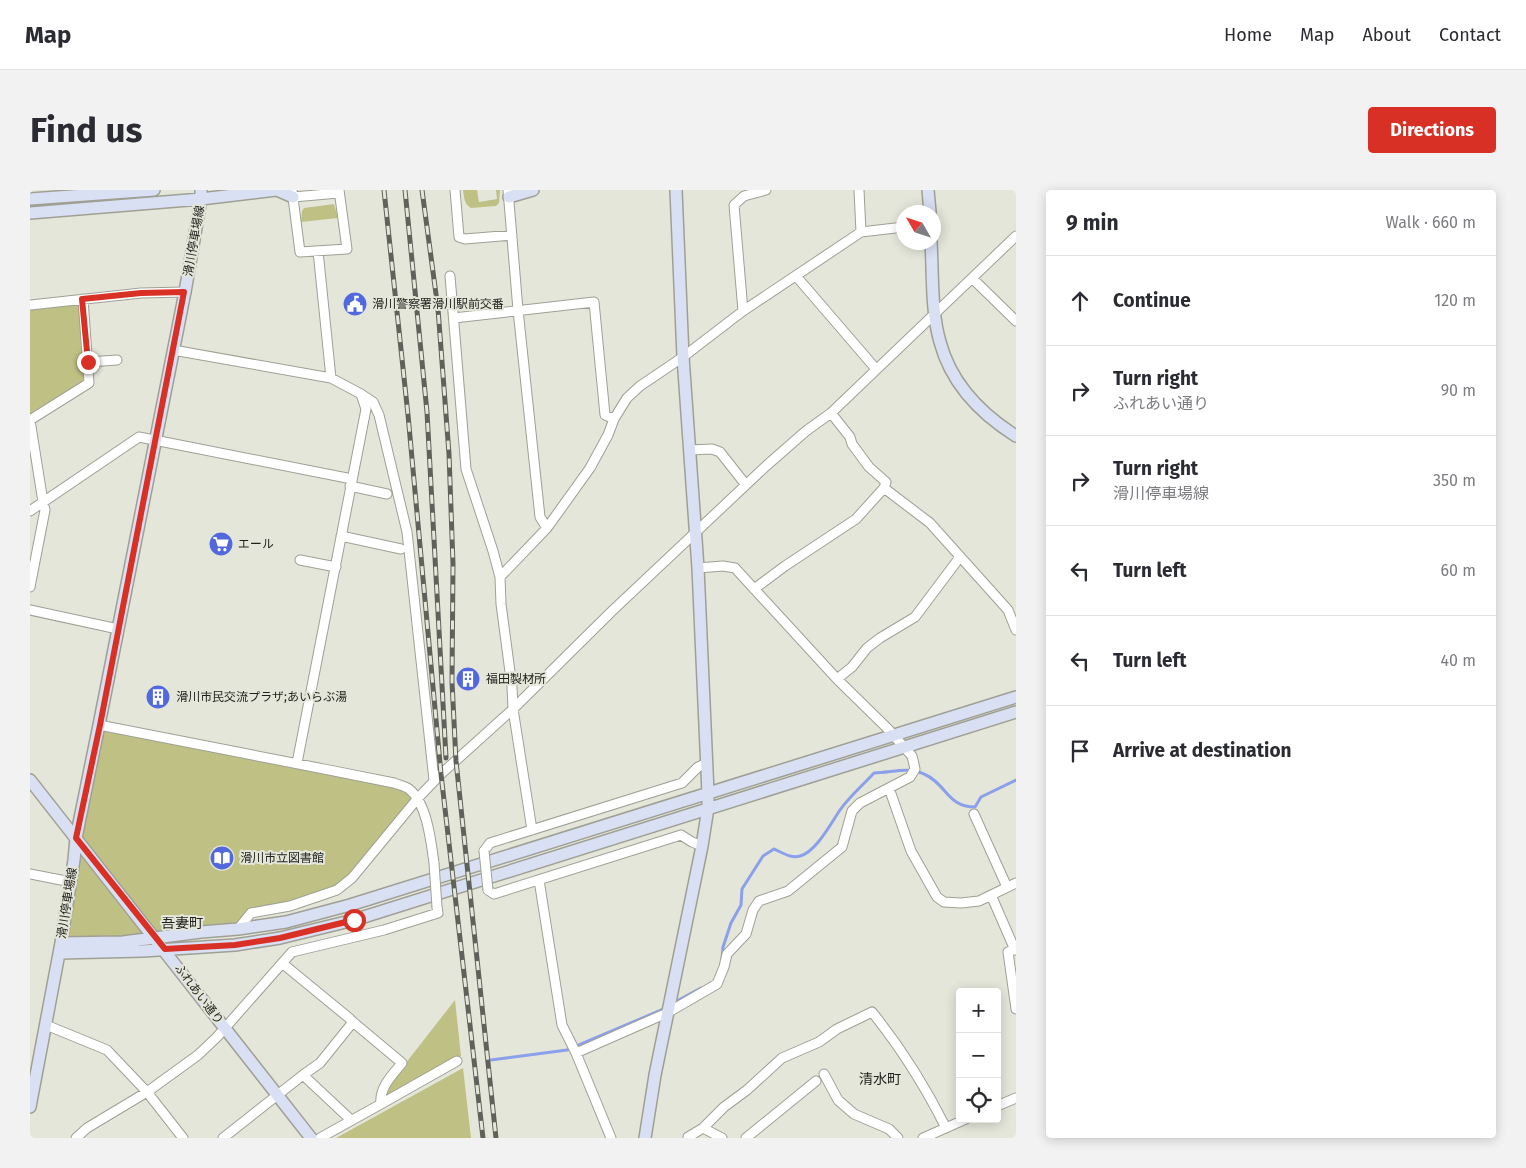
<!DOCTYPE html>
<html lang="en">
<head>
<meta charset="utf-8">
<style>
  :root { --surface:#fff; --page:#f2f2f3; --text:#2b2b33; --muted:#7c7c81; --line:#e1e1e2; --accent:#d93025 }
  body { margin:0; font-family:"Fira Sans","Noto Sans JP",sans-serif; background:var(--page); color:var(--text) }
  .controls { position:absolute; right:15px; bottom:15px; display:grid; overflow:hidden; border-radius:5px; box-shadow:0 2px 12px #0003 }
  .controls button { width:45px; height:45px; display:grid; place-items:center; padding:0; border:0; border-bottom:1px solid var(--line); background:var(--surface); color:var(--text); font:25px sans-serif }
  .compass { position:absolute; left:866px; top:15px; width:45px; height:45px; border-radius:50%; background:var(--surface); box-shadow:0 2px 12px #0003; rotate:309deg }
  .stop { position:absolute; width:15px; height:15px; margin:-11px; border:4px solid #d93025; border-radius:50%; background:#fff }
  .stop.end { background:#d93025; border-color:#fff; box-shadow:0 1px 5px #0008 }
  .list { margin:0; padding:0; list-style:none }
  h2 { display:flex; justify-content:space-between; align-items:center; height:65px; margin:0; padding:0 20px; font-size:21px }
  h2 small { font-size:16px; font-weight:400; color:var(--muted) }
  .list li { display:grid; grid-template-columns:32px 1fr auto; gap:15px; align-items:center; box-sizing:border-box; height:90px; padding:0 20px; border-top:1px solid var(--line) }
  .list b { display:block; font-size:19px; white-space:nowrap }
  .list p { margin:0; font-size:16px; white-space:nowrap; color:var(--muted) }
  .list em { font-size:16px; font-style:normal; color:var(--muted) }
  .icon { flex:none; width:28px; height:28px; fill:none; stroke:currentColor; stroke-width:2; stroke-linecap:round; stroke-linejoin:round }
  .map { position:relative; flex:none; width:986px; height:948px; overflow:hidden; border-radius:5px }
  header { display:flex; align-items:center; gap:30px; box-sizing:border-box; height:70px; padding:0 25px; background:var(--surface); border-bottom:1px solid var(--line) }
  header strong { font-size:24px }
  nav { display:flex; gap:28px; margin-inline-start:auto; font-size:18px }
  .intro { display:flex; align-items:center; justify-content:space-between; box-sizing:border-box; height:120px; padding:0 30px }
  h1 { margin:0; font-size:35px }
  .button { padding:12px 22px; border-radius:5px; background:var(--accent); color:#fff; font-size:18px; font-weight:700 }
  main { display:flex; gap:30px; padding:0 30px }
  aside { flex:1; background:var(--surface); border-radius:5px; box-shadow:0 2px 12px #0003 }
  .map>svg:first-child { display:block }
  .green { fill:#bfc184 }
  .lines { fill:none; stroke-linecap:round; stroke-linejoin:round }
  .stream { stroke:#8ba0eb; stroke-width:3 }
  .street-casing { stroke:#9fa095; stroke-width:11 }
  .secondary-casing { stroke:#9fa095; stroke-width:14 }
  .street { stroke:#fff; stroke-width:9 }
  .secondary { stroke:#dae0f3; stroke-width:11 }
  .rail-casing { stroke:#60615a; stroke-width:5 }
  .rail { stroke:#e5e6da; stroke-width:3; stroke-dasharray:9; stroke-linecap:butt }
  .street-bridge-casing { stroke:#9fa095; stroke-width:11; stroke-linecap:butt }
  .street-bridge { stroke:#fff; stroke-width:9 }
  .route { stroke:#d93025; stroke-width:6 }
  .labels { text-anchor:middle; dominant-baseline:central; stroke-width:4; stroke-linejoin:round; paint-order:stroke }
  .street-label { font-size:12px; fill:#1f1f1b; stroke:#e5e6da }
  .poi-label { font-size:12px; fill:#1f1f1b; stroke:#e5e6da; text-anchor:start }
  .neighbourhood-label { font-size:14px; fill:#1f1f1b; stroke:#e5e6da }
</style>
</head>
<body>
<header>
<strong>Map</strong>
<nav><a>Home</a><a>Map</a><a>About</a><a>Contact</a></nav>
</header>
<div class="intro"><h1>Find us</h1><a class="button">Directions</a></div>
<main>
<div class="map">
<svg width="986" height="948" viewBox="0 0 986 948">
  <rect width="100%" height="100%" fill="#e5e6da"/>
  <path class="green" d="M 433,0 L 447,0 L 449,12 L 467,9 L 466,0 L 470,0 L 469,13 L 466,16 L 441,18 C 434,14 434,7 433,0 Z
    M 304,14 L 308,28 L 271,32 L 272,21 L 274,18 Z
    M 50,109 L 58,191 L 0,230 L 0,115 Z
    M 69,535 L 364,593 L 388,608 L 307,700 L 221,723 L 208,739 L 31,753 Z
    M 425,810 L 431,866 L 357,908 L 356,903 L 361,892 Z
    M 433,878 L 441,948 L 306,948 Z"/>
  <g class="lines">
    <path class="stream" d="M 692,769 L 693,757 L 701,733 L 711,715 L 712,699 L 733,666 L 744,659 C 751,662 761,669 770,666 C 786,662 801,633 810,620 C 819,607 833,595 844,583 C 861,583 878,576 894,584 C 917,594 917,617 945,617 L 951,607 L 986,590
      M 643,813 L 671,798
      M 461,870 L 537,860 L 636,818"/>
    <defs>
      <path id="street" d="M 262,0 L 270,62 L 317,59 L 309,0
        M 425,0 L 429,47 L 435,49 L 482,45
        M 478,0 L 488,120 L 510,327 L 517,338
        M 829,0 L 831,42
        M 263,7 L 309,3
        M 288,61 L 301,188
        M 420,86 L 436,279 L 463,361 L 470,387 L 471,414 L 482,497 L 483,519 L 502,640
        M 766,86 L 846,179
        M 942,88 L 986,131
        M 0,115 L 111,103 L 155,102
        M 713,121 L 704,15 L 714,6 L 736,0
        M 424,128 L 564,112 L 575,225 L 584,229
        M 143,160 L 301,188 L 331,204 L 336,219 L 267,573
        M 58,172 L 87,170
        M 331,204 L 343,212 L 349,225 L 377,342 L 404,590
        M 0,230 L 13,312 L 15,320 L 0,397
        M 0,230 L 59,193 L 53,109
        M 660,260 L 682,259 L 690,262 L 716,295
        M 320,296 L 357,304
        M 854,298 L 900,333 L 978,420 L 986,440
        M 0,321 L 109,247 L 322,289
        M 311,346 L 371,359
        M 270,370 L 306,377
        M 470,387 L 517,338 L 560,278 L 578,245 L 584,229 L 597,208 L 610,196 L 653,167 L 713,121 L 831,42 L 874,37
        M 724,399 L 755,376 L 826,329 L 854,298 L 856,292 L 839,277 L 822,254 L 820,247 L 801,223
        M 0,420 L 88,439
        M 807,489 L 822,477 L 837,458 L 850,448 L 885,427 L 930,367
        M 69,535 C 168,555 266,573 364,593 C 369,595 375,596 379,599 C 397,613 401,651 404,673
        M 859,598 L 881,661 L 907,707 L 914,712 L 931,713 L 949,711 L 986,693
        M 944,624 L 977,697
        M 454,661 L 460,653 L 652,593 L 668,577 L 677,573
        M 0,684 L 41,692
        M 509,690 L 532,835 L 546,863 L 581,948
        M 458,700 L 464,704 L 651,645 L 662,652 L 672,656
        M 961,705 L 985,760
        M 208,739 L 221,723 L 260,716 L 307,700 L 322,688 L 388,608 L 411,584 L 483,519 L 581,422 L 736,276 L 776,241 L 801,223 L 986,46
        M 986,759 L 978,762 L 986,819
        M 252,773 L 319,828 L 323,832 L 290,873 L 273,885
        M 16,835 L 77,860 L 117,902 L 153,948
        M 546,863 L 637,823 L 687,794 L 694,777 L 697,764 L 716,744 L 723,720 L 729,711 L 758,701 L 812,657 L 822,621 L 830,613 L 880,587 L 885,579 L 882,566 L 858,539 L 807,489 L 705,378 L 693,376 L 668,378
        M 794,884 L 808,910 L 824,924 L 859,939 L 868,948
        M 351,914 L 427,871
        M 967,916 L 986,908
        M 673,938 L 694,917 L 717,900 L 752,868 L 789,852 L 807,839 L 842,822 C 871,858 895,896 916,938
        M 46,948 L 57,938 L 117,902 L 168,865 L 187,847 L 262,762 L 354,740 L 408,723 L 407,717
        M 193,948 L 273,885 L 321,930
        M 290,948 L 351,914 C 349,898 362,885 372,873 L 323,832
        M 659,948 L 658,947 L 673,938 L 692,948
        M 716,948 L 786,891
        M 893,948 L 936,929"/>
      <path id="secondary" d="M 247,0 L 263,7
        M 898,0 L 900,22
        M 479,7 L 503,0
        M 0,9 L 124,0
        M 0,23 L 171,9 L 246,0
        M 901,52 C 903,85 901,121 910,152 C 921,193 951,224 986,246
        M 0,590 C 94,709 187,829 281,948
        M 31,753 L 93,752 L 171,742 L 208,739 L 256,732 L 320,715 L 986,507
        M 29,763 L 113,761 L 205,755 L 250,748 L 324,730 L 986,522
        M 0,917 L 31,753 L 44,670 L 46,648 L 69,535 L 155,102 L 171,9 L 171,0
        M 615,948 L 625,885 L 672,656 L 678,618 L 678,603 L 668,378 L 653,167 L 646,0"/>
    </defs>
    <use href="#street" class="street-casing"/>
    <use href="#secondary" class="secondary-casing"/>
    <use href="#street" class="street"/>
    <use href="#secondary" class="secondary"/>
    <defs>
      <path id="rail" d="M 354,0 L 378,225 L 411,584 L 453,948
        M 375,0 L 397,222 L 416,568
        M 392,0 L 408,119 L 419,264 L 423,374 L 422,492 L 426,571 L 466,948"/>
    </defs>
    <use href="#rail" class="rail-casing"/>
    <use href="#rail" class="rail"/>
    <defs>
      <path id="street-bridge" d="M 454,661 L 458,700
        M 404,673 L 407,717"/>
    </defs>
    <use href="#street-bridge" class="street-bridge-casing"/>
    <use href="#street-bridge" class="street-bridge"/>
  </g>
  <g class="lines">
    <path class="route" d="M 58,172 L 52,109 L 111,103 L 154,102 L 70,535 L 46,648 L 135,759 L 205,755 L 250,748 L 324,730"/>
  </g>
  <defs>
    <symbol id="civic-disc" viewBox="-11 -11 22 22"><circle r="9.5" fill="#5269de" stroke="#e5e6da"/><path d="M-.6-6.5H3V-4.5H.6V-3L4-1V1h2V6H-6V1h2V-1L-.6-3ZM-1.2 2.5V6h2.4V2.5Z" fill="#fff"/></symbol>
    <symbol id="supermarket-disc" viewBox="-11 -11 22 22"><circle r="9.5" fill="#5269de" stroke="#e5e6da"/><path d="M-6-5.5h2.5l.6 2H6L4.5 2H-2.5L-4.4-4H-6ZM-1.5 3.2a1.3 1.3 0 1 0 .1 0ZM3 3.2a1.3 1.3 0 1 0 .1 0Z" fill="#fff"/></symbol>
    <symbol id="building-disc" viewBox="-11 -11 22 22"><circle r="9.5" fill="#5269de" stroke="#e5e6da"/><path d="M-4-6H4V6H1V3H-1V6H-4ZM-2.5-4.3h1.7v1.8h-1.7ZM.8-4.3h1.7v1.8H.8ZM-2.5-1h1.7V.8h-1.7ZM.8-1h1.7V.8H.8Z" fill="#fff"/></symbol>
    <symbol id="library-disc" viewBox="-11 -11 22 22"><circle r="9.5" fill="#5269de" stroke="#e5e6da"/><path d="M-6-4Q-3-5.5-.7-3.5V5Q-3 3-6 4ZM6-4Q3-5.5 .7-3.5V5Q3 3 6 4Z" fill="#fff"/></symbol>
  </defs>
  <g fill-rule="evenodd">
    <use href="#civic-disc" x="311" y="100" width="28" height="28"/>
    <use href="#supermarket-disc" x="177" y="340" width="28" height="28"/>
    <use href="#building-disc" x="424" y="475" width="28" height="28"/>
    <use href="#building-disc" x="114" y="493" width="28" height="28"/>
    <use href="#library-disc" x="178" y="654" width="28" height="28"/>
  </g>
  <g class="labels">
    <g class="street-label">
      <text transform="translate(164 51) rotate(-80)">滑川停車場線</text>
      <text transform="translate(37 713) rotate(-81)">滑川停車場線</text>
      <text transform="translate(169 804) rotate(53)">ふれあい通り</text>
    </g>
    <g class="poi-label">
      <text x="342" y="114">滑川警察署滑川駅前交番</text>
      <text x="208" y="354">エール</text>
      <text x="456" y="489">福田製材所</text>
      <text x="146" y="507">滑川市民交流プラザ;あいらぶ湯</text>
      <text x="210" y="668">滑川市立図書館</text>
    </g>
    <g class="neighbourhood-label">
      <text x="152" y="733">吾妻町</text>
      <text x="850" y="889">清水町</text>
    </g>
  </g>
</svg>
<div class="controls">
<button>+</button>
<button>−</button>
<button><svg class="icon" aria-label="locate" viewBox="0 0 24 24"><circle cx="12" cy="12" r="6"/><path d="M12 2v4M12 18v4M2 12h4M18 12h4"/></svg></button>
</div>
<svg class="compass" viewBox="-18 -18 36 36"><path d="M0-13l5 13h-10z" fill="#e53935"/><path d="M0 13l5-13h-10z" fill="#7c7c81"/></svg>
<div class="stop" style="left:324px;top:730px"></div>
<div class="stop end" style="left:58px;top:172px"></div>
</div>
<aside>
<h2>9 min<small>Walk · 660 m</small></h2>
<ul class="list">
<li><svg class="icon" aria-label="ahead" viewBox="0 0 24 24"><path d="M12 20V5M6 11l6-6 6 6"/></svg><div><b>Continue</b></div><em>120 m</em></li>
<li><svg class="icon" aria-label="right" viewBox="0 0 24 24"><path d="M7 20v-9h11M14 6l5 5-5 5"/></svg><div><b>Turn right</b><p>ふれあい通り</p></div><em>90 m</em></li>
<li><svg class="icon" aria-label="right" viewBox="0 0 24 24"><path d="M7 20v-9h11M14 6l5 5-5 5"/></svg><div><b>Turn right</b><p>滑川停車場線</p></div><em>350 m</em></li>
<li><svg class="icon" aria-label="left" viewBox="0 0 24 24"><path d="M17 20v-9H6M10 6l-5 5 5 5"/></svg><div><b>Turn left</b></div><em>60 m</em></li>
<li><svg class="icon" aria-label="left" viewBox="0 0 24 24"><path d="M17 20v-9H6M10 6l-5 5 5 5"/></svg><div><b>Turn left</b></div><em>40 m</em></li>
<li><svg class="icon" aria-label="arrive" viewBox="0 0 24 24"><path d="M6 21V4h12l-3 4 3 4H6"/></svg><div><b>Arrive at destination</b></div></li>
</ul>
</aside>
</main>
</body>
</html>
